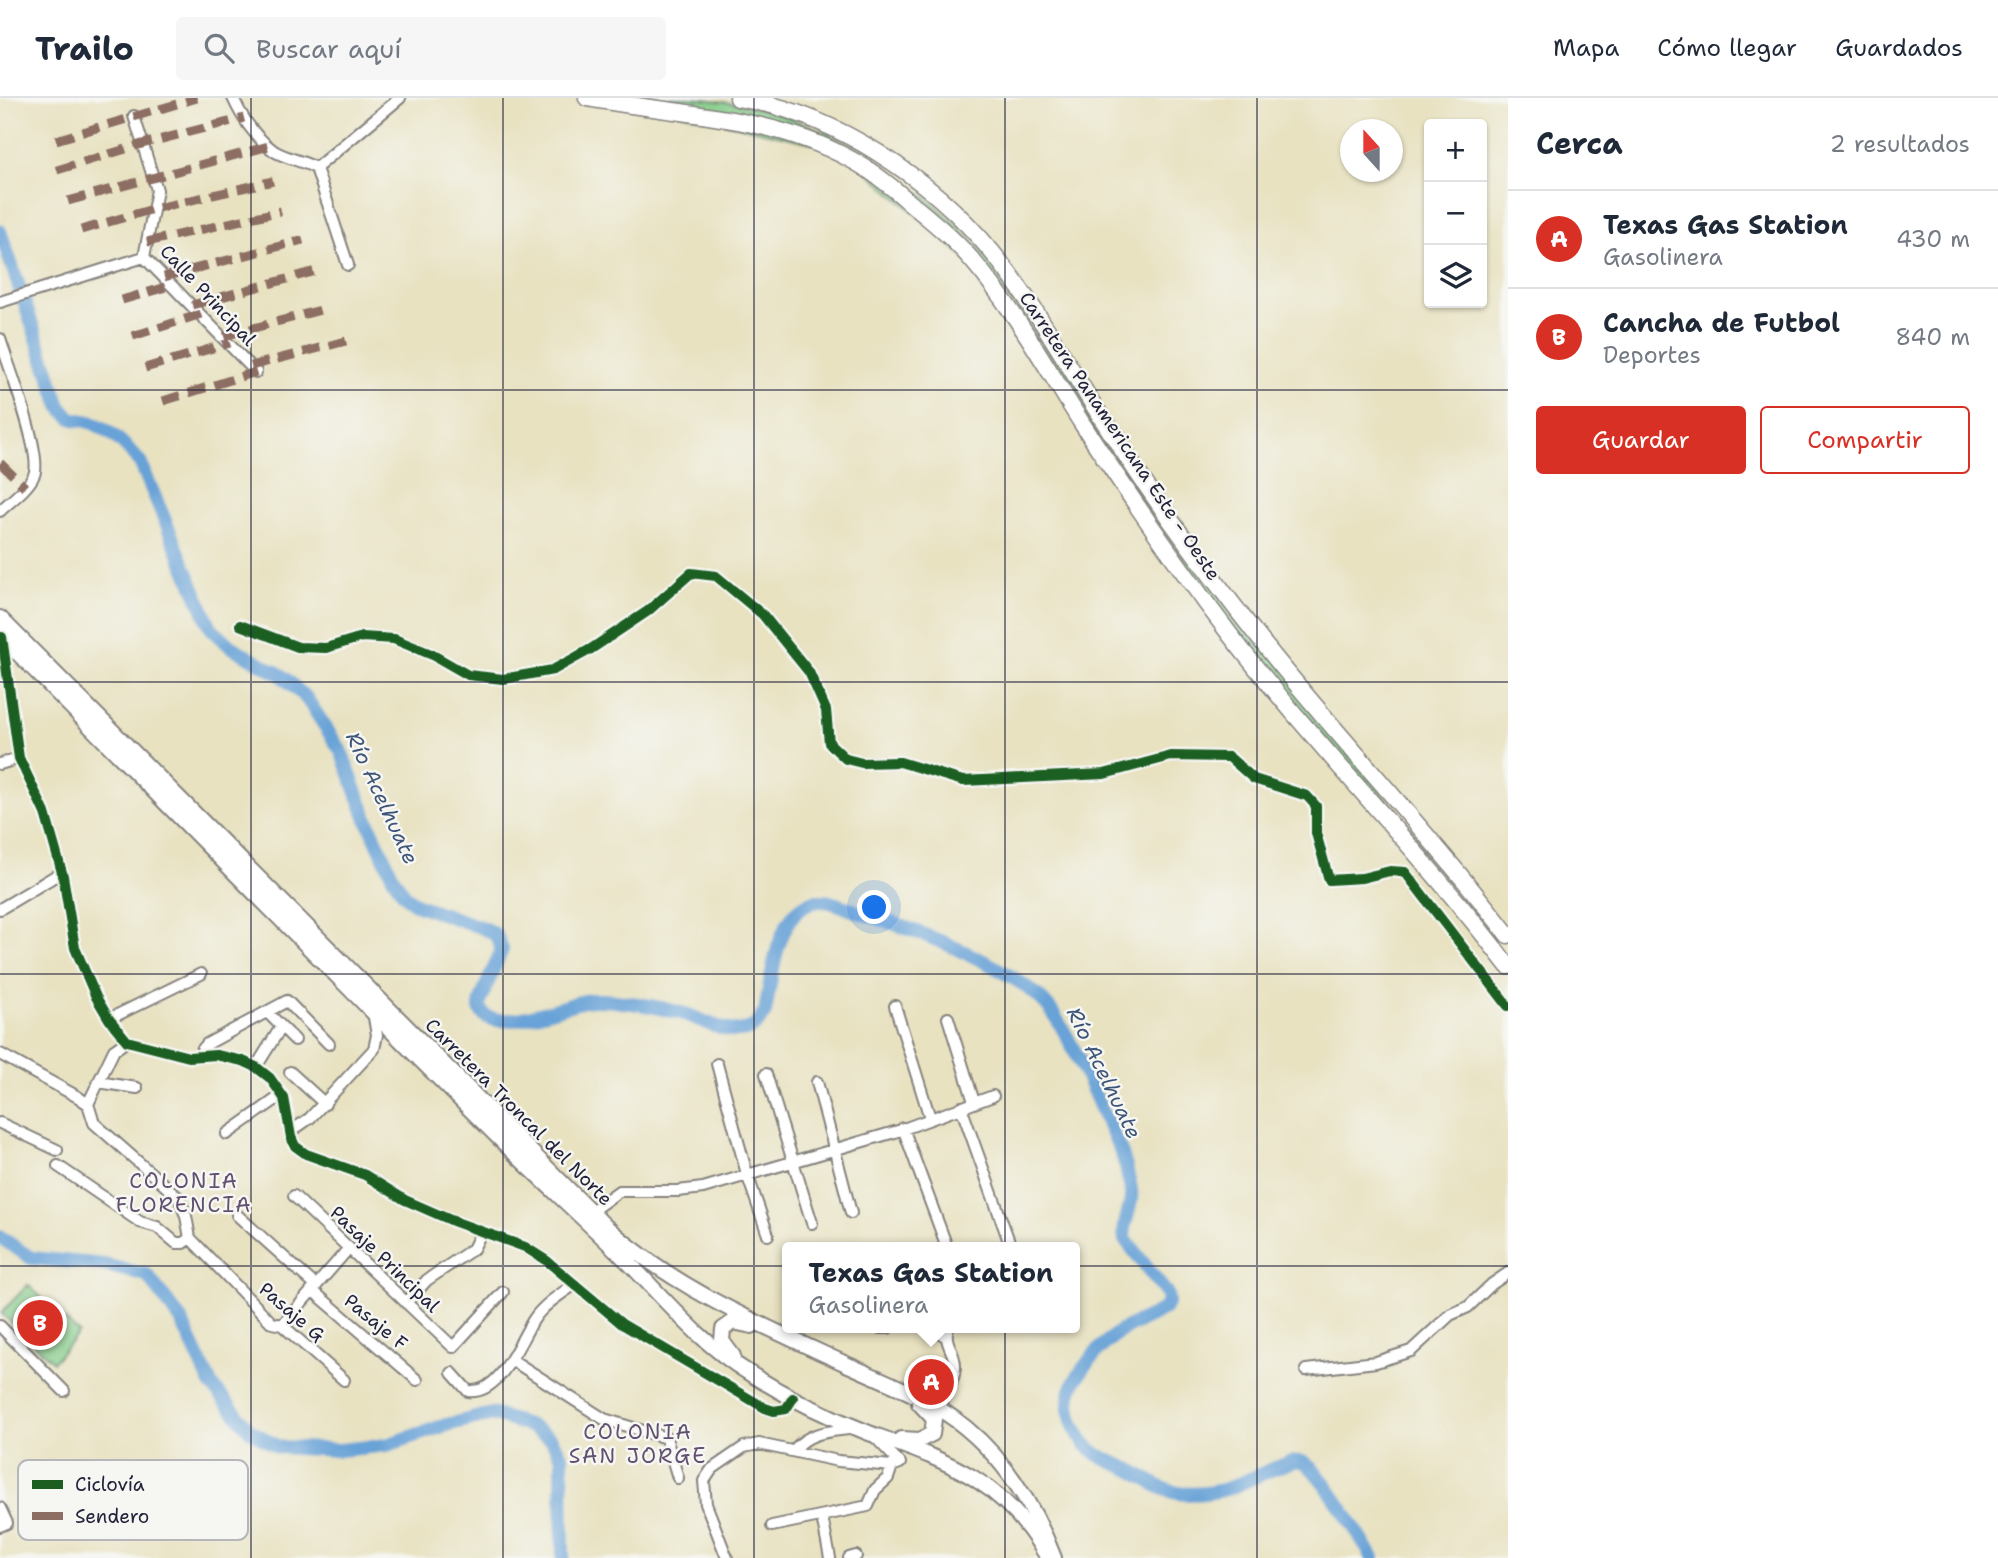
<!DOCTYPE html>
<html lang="es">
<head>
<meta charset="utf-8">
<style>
  :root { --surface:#fff; --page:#f6f6f7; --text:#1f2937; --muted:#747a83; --line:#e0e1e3; --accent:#d93025 }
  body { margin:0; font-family:"Shantell Sans",sans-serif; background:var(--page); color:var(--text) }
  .controls { position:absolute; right:21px; top:21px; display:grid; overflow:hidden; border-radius:7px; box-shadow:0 2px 5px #0004 }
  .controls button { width:63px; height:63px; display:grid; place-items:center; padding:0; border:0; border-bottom:2px solid var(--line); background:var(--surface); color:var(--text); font:35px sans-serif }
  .compass { position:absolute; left:1340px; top:21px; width:63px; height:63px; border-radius:50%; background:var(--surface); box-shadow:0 2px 5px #0004; rotate:339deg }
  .you { position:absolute; left:875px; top:810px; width:24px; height:24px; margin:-18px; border:5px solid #fff; border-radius:50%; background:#1a73e8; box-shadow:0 0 0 10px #1a73e833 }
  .badge { display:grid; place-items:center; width:46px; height:46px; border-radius:50%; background:var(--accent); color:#fff; font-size:23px; font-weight:700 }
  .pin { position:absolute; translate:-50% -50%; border:4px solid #fff; box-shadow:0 2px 7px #0006 }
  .popup { position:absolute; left:782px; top:1144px; width:298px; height:91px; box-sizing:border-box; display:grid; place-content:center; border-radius:7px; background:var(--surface); filter:drop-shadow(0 2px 5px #0005); font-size:23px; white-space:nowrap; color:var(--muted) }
  .popup b { font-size:26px; color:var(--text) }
  .popup::after { content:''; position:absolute; left:50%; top:100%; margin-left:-14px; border:14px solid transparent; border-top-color:var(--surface) }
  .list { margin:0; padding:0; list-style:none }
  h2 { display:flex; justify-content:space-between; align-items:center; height:91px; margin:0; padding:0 28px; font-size:30px }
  h2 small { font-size:23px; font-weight:400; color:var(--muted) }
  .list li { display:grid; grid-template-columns:46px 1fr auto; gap:21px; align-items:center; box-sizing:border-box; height:98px; padding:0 28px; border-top:2px solid var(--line) }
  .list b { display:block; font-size:26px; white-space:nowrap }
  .list p { margin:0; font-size:23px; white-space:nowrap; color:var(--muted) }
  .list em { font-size:23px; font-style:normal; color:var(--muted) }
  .actions { display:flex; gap:14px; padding:21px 28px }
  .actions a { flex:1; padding:16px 0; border:2px solid var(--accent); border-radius:7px; text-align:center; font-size:24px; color:var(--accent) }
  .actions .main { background:var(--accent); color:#fff }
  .icon { flex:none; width:38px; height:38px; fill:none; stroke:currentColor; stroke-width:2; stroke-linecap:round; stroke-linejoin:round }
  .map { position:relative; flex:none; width:1508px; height:1460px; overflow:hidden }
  header { display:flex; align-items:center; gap:42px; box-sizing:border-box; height:98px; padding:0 35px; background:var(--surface); border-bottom:2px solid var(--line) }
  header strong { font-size:33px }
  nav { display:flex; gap:38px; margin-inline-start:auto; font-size:24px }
  .search { width:490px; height:63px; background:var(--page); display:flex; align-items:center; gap:18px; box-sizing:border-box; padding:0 24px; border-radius:7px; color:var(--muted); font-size:26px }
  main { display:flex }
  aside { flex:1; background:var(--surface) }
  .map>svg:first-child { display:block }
  .green { fill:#84cc88; stroke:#537762; stroke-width:2 }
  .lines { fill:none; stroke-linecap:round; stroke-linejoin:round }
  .river { stroke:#67a2d7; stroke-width:14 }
  .minor-casing { stroke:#85827e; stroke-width:14 }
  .major-casing { stroke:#85827e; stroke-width:18 }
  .highway-casing { stroke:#85827e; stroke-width:19 }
  .minor { stroke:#fff; stroke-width:10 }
  .major { stroke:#fff; stroke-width:14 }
  .highway { stroke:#fff; stroke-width:16 }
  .quiet { stroke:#8d6e63; stroke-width:9; stroke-dasharray:18 9; stroke-linecap:butt }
  .cycleway-casing { stroke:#f6f6f2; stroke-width:15 }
  .cycleway { stroke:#1b5e20; stroke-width:10 }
  .grid { fill:none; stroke:#22223b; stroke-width:2; stroke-opacity:0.55 }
  .labels { text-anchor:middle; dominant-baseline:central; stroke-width:5; stroke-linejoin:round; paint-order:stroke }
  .street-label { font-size:19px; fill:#22223b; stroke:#f6f6f2 }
  .water-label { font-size:21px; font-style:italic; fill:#3e5579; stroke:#f6f6f2 }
  .neighbourhood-label { font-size:21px; letter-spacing:2px; fill:#615070; stroke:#f6f6f2 }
  .key { fill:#f6f6f2; stroke:#b6b6bb; stroke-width:2 }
  .key-label { font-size:19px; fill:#22223b }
</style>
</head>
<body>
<header>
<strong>Trailo</strong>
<div class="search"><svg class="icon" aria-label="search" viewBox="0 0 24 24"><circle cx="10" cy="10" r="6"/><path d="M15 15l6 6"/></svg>Buscar aquí</div>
<nav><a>Mapa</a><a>Cómo llegar</a><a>Guardados</a></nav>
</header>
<main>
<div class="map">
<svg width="1508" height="1460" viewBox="0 0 1508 1460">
  <rect width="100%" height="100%" fill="#f6f6f2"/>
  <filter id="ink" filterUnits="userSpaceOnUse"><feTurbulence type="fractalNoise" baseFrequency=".0143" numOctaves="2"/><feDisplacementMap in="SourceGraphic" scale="14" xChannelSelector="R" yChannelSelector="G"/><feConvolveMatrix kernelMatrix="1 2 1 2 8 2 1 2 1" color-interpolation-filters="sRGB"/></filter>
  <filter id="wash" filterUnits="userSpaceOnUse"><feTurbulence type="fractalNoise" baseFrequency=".00686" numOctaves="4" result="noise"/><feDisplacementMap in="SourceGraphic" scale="28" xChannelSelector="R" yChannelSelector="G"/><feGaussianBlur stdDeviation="1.57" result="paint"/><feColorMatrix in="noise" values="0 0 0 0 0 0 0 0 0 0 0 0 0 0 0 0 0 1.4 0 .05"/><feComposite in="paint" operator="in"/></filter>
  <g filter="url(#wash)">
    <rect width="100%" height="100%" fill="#e8e2c1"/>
    <path class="green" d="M 615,0 C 640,0 665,0 690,0 C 820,8 922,81 1003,177 L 1349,657 L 1481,813 L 1477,816 L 1238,540 L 1104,350 L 1008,198 L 843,52 Z
      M 28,1187 L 79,1235 L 53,1264 L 1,1215 Z"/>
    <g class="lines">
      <path class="river" d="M 0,133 L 60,308 C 76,328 73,318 93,325 C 112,333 127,349 140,364 L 211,530 L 230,548 L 281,577 L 307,601 L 341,653 L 367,721 L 393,779 L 404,796 L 415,806 L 483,830 L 496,837 L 502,851 C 498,862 478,903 480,910 C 489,940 565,906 585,903 C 601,900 621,904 638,906 C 654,908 669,912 685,916 C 703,922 732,940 751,930 C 758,927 761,920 765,914 C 771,884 776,823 805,807 C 823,796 844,810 861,815 C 911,830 1024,871 1053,915 C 1073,946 1088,981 1103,1015 C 1112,1035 1125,1057 1128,1079 C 1130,1085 1132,1094 1131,1100 C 1130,1116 1122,1125 1125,1141 L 1167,1196 L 1168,1204 L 1164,1211 C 1152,1219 1139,1223 1126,1230 C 1106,1241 1091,1259 1078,1278 C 1065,1298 1067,1317 1079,1337 C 1091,1358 1111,1363 1131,1372 C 1147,1380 1159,1392 1178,1395 C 1194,1397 1211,1395 1226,1391 C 1242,1387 1292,1357 1305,1365 C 1323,1376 1360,1439 1373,1460
        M 0,1139 L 31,1160 L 104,1167 L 147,1177 L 181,1222 L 211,1286 L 250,1332 L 278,1349 L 340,1352 L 387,1347 L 446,1327 L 492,1316 L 530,1328 L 551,1341 L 562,1359 L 563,1460"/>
    </g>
  </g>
  <g filter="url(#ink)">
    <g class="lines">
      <defs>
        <path id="minor" d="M 233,0 C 242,20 256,40 274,53 C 285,60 303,63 316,70 L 348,167
          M 134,18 L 157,92 L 144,159
          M 316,70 L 400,0
          M 144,159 L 256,274
          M 0,204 L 144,159
          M 0,241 C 8,266 43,357 34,377 C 28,391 10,403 0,413
          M 240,527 L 298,549 L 326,550 L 362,539 L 394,541 L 433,557 L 468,577 L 503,581 L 553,572 L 591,551 L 648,513 L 691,475 L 716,478 L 763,517 L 809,574 L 826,612 L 829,645 L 846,661 L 862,665 L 900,664 L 963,683 L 1104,676 L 1171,658 L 1229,659 L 1254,681 L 1307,698 L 1316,708 L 1316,735 L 1329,782 L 1362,780 L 1390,773 L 1405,774 L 1508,908
          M 2,539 L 19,660 L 45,715 L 63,778 L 75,850 L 96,899 L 109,921 L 127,943 L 189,959 L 216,957 L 243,963 L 256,969 L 270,980 L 284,1000 L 291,1039 L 295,1048 L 306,1056 L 365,1077 L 405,1102 L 453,1123 L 525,1149 L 547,1163 L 622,1226 L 765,1310 L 774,1313 L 786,1311 L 793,1300
          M 0,666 L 19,660
          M 0,811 L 62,774
          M 895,908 L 930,1020
          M 267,914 L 295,942
          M 948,920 L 974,1004
          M 109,921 L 201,876
          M 127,943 L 114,952 L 88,1006 L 94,1025 L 179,1100 L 186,1118 L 190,1140
          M 0,956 L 78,999 L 88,1006
          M 202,958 L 202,952 L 207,946 L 287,903 L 329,946
          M 717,966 L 747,1076 L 768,1137
          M 256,969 L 281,929
          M 290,974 L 325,1006
          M 766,976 L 812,1125
          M 98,984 L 137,990
          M 817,984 L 851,1115
          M 961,1009 L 1011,1149
          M 0,1025 L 57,1052
          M 903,1030 L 947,1149
          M 290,1034 L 310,1020 L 374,951 L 377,937 L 373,914
          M 227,1036 L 282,997
          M 58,1068 L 140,1124 L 157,1129 L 176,1145 L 183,1145 L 190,1140
          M 294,1098 L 453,1249 L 503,1194
          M 590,1114 L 619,1093 L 678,1093 L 703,1090 L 898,1033 L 993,998
          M 237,1117 L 316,1188
          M 190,1140 L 272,1225 L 282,1227 L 344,1282
          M 312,1192 L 417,1282
          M 406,1205 L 427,1182 L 473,1151 L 482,1133
          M 282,1227 L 349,1150
          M 0,1228 L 64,1293
          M 880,1230 L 888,1230
          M 933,1230 L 945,1238
          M 512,1262 L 604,1321 L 666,1340 L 678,1380
          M 1306,1272 L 1376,1264 L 1411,1253 L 1450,1217 L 1468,1209 L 1492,1186 L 1508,1175
          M 452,1275 L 468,1293 C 501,1297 519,1243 534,1221 C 543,1207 561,1196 575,1186
          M 939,1311 C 945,1298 955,1282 955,1268 C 955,1253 943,1245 948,1230
          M 873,1337 L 900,1365
          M 793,1353 C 810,1332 831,1334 856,1330
          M 0,1410 L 7,1425 L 0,1428
          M 822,1419 L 830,1460
          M 772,1428 L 868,1408 L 875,1392 L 888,1380 L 892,1368
          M 727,1460 L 706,1406 L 704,1383 L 712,1371 L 744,1349 L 759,1346 L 838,1363 L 892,1368 L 900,1365
          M 849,1460 L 856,1458"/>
        <path id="major" d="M 0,520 L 605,1128 C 674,1190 761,1227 844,1265 C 886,1284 930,1300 966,1330 C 1007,1364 1035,1410 1054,1460
          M 0,537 C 169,708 337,880 508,1049 C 548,1088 590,1126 630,1166 C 668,1205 702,1246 749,1275 C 787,1299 828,1319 869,1335 C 946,1363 1001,1380 1045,1455
          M 733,1258 L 722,1243 L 723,1231 L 733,1224 L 752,1228
          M 901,1341 L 920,1342 L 932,1336 L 934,1321 L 919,1305"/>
        <path id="highway" d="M 587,0 C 677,17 768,16 850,61 C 871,72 891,88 909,104 C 931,122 953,140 972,162 C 1016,213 1047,271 1083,327 C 1130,399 1179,470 1231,538 C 1319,652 1421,753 1508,868
          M 738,0 C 834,15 931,80 992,154 C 1039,211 1073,278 1114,339 C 1149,393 1186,445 1225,496 C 1314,615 1418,720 1508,837"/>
      </defs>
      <use href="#minor" class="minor-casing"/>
      <use href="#major" class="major-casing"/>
      <use href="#highway" class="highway-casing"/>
      <use href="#minor" class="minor"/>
      <use href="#major" class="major"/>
      <use href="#highway" class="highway"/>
      <path class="quiet" d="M 56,42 L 197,0
        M 57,72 L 142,46 L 244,20
        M 68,103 L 269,48
        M 81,132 L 153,111 L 273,83
        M 147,144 L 281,113
        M 164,179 L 303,142
        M 122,202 L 172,187
        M 192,207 L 316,173
        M 133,238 L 201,216
        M 224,238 L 328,210
        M 251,268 L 346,243
        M 145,270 L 230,245
        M 163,303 L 256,274
        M 0,365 L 25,389"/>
      <defs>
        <path id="cycleway" d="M 240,527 L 298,549 L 326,550 L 362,539 L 394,541 L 433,557 L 468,577 L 503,581 L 553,572 L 591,551 L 648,513 L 691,475 L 716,478 L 763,517 L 809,574 L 826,612 L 829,645 L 846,661 L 862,665 L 900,664 L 963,683 L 1104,676 L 1171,658 L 1229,659 L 1254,681 L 1307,698 L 1316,708 L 1316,735 L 1329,782 L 1362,780 L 1390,773 L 1405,774 L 1508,908
          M 2,539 L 19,660 L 45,715 L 63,778 L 75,850 L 96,899 L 109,921 L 127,943 L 189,959 L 216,957 L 243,963 L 256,969 L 270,980 L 284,1000 L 291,1039 L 295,1048 L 306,1056 L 365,1077 L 405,1102 L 453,1123 L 525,1149 L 547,1163 L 622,1226 L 765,1310 L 774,1313 L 786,1311 L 793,1300"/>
      </defs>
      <use href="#cycleway" class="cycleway-casing"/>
      <use href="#cycleway" class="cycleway"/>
    </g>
  </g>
  <path class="grid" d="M 251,0 L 251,1460M 503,0 L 503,1460M 754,0 L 754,1460M 1005,0 L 1005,1460M 1257,0 L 1257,1460M 0,292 L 1508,292M 0,584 L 1508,584M 0,876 L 1508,876M 0,1168 L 1508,1168"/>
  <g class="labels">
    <g class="street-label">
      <text transform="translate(208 197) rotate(47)">Calle Principal</text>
      <text transform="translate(1120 338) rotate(56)">Carretera Panamericana Este - Oeste</text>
      <text transform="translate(519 1014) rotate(45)">Carretera Troncal del Norte</text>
      <text transform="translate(385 1161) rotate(44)">Pasaje Principal</text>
      <text transform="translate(292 1214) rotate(41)">Pasaje G</text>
      <text transform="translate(376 1224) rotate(40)">Pasaje F</text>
    </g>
    <g class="water-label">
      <text transform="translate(382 700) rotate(65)">Río Acelhuate</text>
      <text transform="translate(1104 975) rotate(64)">Río Acelhuate</text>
    </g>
    <g class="neighbourhood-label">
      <text x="184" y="1083">COLONIA<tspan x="184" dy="24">FLORENCIA</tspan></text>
      <text x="638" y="1334">COLONIA<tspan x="638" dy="24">SAN JORGE</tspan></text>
    </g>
  </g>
  <rect x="18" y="1362" width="230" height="80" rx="10" class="key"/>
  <rect x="32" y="1382" width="31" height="9" fill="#1b5e20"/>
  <rect x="32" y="1414" width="31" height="8" fill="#8d6e63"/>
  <g class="key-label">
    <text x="75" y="1393">Ciclovía</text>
    <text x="75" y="1425">Sendero</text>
  </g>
</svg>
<div class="controls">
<button>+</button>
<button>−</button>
<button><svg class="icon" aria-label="layers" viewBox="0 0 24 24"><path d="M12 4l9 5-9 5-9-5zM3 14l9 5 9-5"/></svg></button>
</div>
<svg class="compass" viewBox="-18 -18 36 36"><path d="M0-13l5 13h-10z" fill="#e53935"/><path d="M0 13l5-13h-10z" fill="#747a83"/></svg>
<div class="you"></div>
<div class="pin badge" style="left:931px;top:1284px">A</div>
<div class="popup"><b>Texas Gas Station</b>Gasolinera</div>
<div class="pin badge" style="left:40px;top:1225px">B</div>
</div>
<aside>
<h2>Cerca<small>2 resultados</small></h2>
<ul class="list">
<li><span class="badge">A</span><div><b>Texas Gas Station</b><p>Gasolinera</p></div><em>430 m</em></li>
<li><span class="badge">B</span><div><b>Cancha de Futbol</b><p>Deportes</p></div><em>840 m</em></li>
</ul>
<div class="actions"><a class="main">Guardar</a><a>Compartir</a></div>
</aside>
</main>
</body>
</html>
